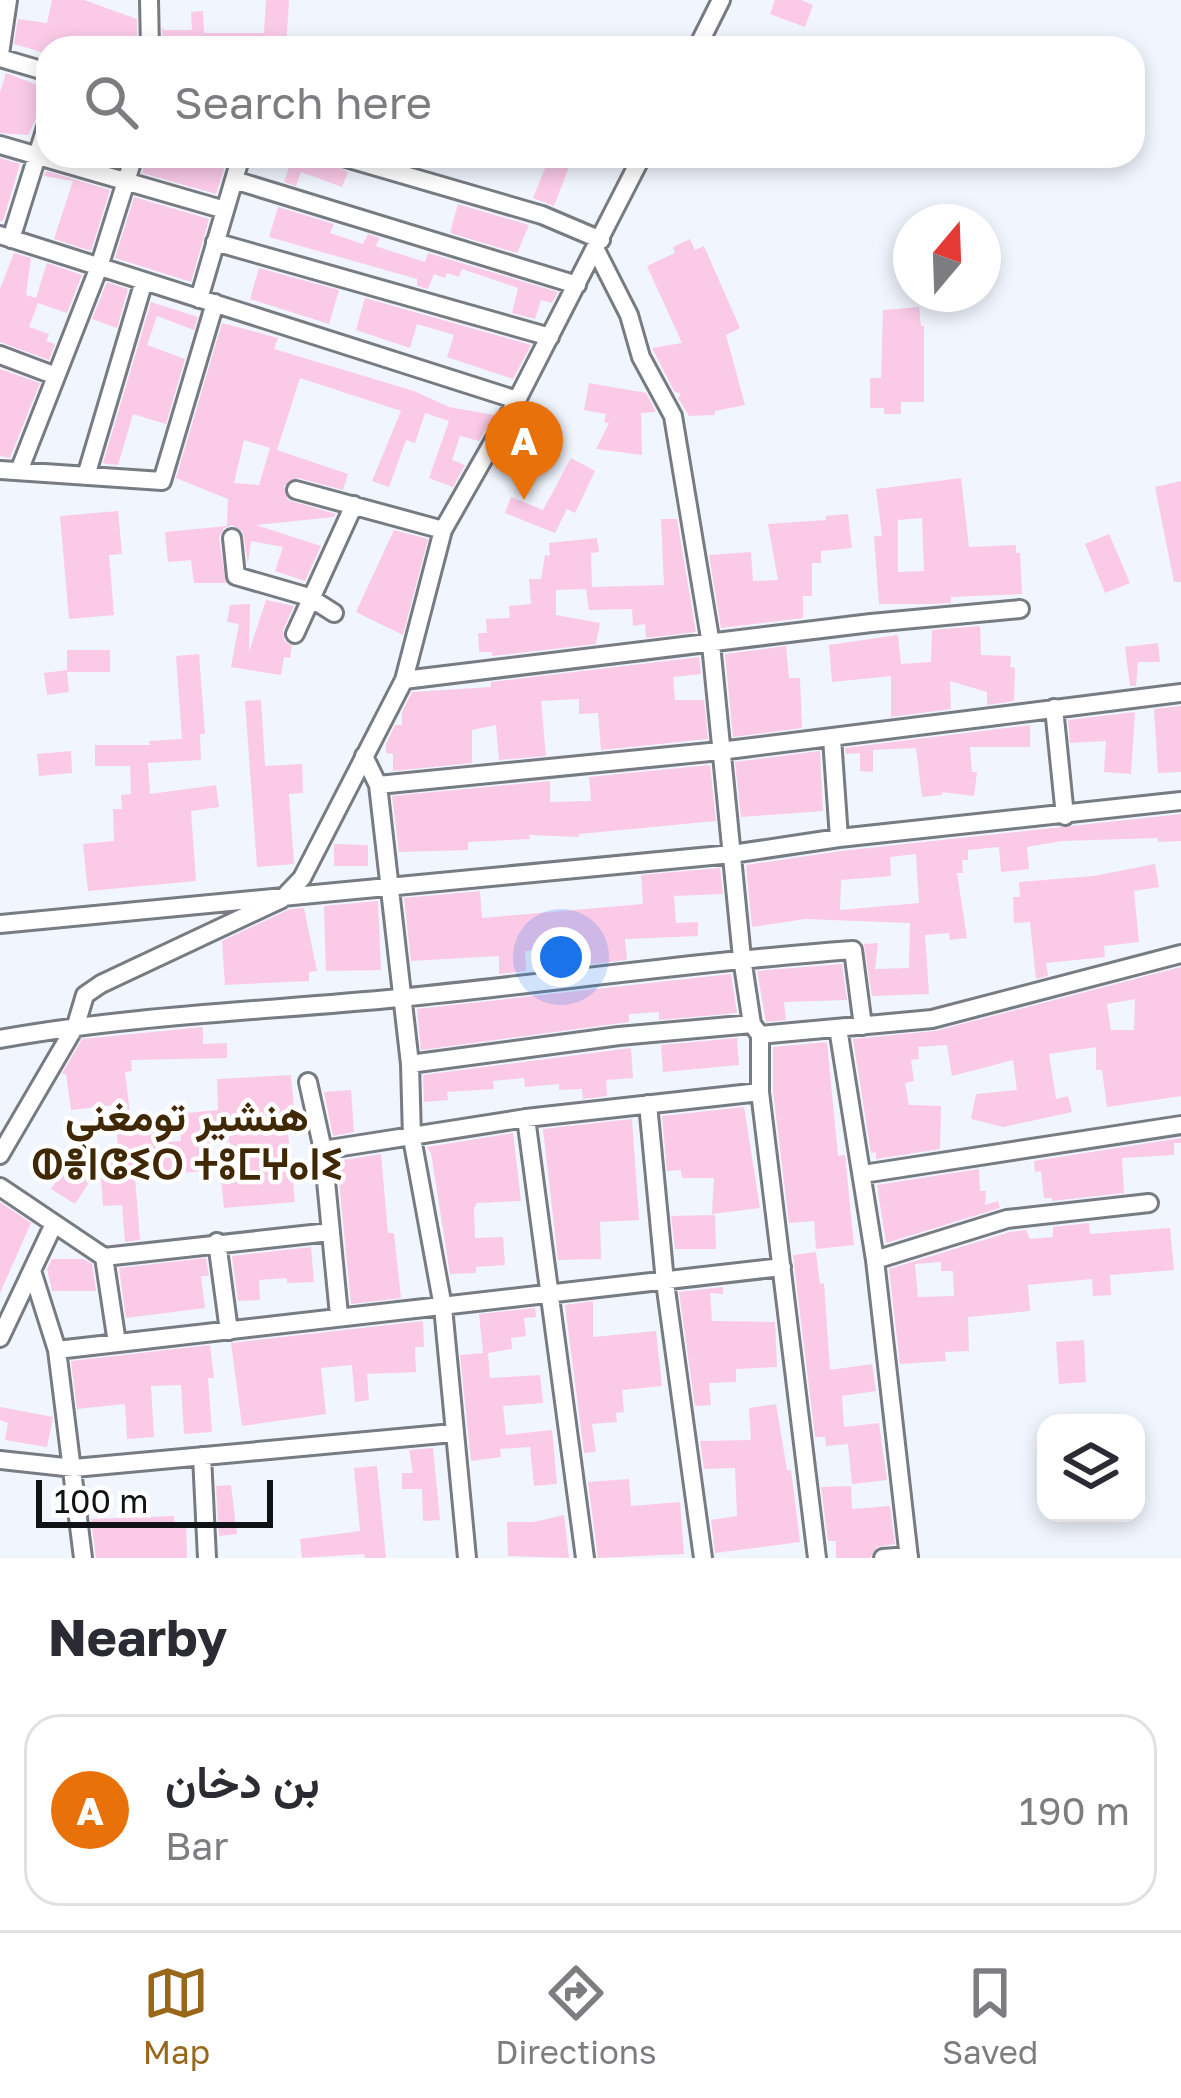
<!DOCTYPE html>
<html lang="en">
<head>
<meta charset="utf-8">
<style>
  :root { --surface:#fff; --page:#f2f2f3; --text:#2b2b33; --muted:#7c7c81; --line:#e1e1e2; --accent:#98671a }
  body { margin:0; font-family:"Golos Text",Vazirmatn,"Noto Sans Tifinagh",sans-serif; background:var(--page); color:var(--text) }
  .controls { position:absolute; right:36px; bottom:36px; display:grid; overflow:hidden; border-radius:24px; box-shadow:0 6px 18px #0003 }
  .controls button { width:108px; height:108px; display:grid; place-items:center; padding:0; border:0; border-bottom:3px solid var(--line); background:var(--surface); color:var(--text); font:60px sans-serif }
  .compass { position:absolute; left:893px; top:204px; width:108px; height:108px; border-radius:50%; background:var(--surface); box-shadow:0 6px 18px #0003; rotate:19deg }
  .scale { position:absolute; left:36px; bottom:30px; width:237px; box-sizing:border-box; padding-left:12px; border:6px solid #111215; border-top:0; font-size:33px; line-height:42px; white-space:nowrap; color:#111215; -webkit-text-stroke:9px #fff; paint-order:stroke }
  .you { position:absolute; left:561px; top:957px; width:42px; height:42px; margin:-30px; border:9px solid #fff; border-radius:50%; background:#1a73e8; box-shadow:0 0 0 18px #1a73e833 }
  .badge { display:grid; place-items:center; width:78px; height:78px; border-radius:50%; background:var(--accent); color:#fff; font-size:39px; font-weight:700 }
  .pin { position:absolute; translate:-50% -99px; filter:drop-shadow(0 3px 6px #0008) }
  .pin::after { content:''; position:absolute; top:63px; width:42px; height:36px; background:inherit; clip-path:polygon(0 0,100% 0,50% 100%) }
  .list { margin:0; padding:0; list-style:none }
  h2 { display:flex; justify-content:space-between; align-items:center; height:156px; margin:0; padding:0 48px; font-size:51px }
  h2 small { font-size:39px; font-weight:400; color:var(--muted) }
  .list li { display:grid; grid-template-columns:78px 1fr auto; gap:36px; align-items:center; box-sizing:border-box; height:192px; margin:0 24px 24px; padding:0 24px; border:3px solid var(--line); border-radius:36px }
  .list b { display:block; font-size:45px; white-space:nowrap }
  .list p { margin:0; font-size:39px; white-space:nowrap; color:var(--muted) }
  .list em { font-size:39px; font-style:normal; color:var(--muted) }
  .icon { flex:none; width:66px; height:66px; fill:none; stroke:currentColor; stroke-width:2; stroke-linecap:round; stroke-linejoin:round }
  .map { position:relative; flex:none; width:1181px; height:1558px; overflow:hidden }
  .search { position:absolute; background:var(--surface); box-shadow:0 6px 18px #0003; left:36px; right:36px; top:36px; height:132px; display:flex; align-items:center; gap:30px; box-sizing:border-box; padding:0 42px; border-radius:36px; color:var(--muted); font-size:45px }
  .sheet { height:372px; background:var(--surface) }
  nav { display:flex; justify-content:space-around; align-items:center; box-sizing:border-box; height:168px; border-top:3px solid var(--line); background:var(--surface); font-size:33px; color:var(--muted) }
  nav a { display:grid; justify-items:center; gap:6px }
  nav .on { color:var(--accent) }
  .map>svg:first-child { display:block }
  .building { fill:#facae7; fill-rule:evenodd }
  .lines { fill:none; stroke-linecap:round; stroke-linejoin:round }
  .minor-casing { stroke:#777b82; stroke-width:22 }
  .minor { stroke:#fff; stroke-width:16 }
  .labels { text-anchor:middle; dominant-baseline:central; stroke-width:9; stroke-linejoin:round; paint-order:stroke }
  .district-label { font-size:42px; font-weight:bold; fill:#402804; stroke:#fff }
</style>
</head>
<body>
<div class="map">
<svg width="1181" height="1558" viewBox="0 0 1181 1558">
  <rect width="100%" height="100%" fill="#f1f5fe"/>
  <path class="building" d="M 52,0 L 84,0 L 137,19 L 137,48 L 48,48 L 48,54 L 14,44 L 18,19 L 47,23 Z
    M 266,0 L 289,0 L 286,48 L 163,48 L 162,26 L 164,30 L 192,30 L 191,12 L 203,11 L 204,33 L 264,33 Z
    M 775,0 L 801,0 L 813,5 L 805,27 L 770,14 Z
    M 6,73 L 48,89 L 48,109 L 39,112 L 28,135 L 0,133 L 0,92 Z
    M 146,156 L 174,163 L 176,156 L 228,156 L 216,194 L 142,173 Z
    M 293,156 L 325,161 L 348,172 L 342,187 L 301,172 L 296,186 L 284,182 Z
    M 550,156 L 570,164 L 554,206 L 533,198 Z
    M 0,158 L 20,164 L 3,221 L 0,221 Z
    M 46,171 L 110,190 L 91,251 L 54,239 L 73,181 L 44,176 Z
    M 134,197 L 209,219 L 191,282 L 115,258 Z
    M 458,204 L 529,225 L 517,253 L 450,233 Z
    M 278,207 L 334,224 L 330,233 L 363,244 L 368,234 L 380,238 L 375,246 L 425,262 L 428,253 L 558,292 L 552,303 L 541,300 L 535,319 L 512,313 L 518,288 L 462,269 L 459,277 L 447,273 L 445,278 L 434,274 L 428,289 L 417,286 L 417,279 L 269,237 Z
    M 690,239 L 695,250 L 704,246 L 740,328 L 726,335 L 745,405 L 715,411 L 715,415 L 689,416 L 678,398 L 681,394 L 674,391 L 652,348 L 682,343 L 647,266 L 675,253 L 673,247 Z
    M 14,253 L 31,258 L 26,295 L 36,298 L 47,263 L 82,275 L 67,313 L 38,303 L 29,327 L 49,334 L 46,341 L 55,344 L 49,360 L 0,342 L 0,289 Z
    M 259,268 L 339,290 L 329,324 L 250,299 Z
    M 107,282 L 128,289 L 117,328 L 92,319 Z
    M 365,298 L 531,345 L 513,379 L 447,357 L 454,335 L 417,324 L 410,348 L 356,330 Z
    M 151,302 L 198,317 L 194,330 L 157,316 L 147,345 L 185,359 L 166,424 L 133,414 L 118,465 L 106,464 L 103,463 Z
    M 919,307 L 921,326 L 924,326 L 924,402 L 901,402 L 901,414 L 884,414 L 884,408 L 870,408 L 870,378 L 881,378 L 883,310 Z
    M 222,323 L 278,338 L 274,349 L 414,391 L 449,407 L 494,415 L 479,441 L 460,436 L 452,460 L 465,465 L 453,487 L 429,478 L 449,421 L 425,413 L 415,443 L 406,440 L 389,487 L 372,481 L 401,411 L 300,378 L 277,450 L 348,474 L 343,490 L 298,478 L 284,486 L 288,500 L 336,514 L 334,517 L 256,525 L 321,546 L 305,581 L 275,571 L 283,547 L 251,541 L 248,564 L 243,532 L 232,525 L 224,528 L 219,538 L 226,583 L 194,583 L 191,560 L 168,562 L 165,532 L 227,526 L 228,499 L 176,478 ZM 244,440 L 270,448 L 259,485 L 234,483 Z
    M 0,369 L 40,383 L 10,458 L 0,456 Z
    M 589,383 L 646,393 L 656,412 L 641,413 L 642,455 L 596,449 L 609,423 L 604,422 L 606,414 L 584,410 Z
    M 571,458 L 595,471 L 575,513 L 567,509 L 555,533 L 505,513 L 511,497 L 543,510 Z
    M 961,478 L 969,547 L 1016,545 L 1016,553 L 1020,553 L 1022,594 L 951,597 L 951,603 L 932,604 L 879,604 L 874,536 L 882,536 L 876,489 ZM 922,518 L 924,571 L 898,572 L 898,520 Z
    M 1181,481 L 1181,582 L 1174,582 L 1155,487 Z
    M 118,511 L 122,554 L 109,555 L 114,615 L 69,619 L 60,516 Z
    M 848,514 L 852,548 L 821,551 L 821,563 L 812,563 L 812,596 L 803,596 L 803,618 L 721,628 L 709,555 L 751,552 L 753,581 L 778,580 L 768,524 L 826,520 L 826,516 Z
    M 661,519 L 677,519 L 696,632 L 646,638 L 645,624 L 633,626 L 632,609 L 589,610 L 586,589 L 556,590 L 556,615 L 600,623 L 596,644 L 492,656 L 492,652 L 479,652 L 478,633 L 487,633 L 486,619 L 510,618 L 509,606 L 531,604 L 529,579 L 541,579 L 545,555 L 550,556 L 549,543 L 597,538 L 599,552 L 591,553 L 592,587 L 664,585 Z
    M 394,530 L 428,539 L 403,635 L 356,612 Z
    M 1109,534 L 1130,583 L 1105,593 L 1085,544 Z
    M 266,600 L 294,606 L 283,630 L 284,640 L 292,646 L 290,658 L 284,657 L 281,675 L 231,667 L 239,624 L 227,622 L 230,605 L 250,604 L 249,652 Z
    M 980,626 L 981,655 L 1011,656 L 1010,667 L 1015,668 L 1014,701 L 987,705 L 987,692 L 950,681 L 951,709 L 891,717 L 891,676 L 832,682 L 829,645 L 898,635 L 901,664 L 931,662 L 932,630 Z
    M 1158,643 L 1160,662 L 1138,662 L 1136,686 L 1130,686 L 1125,647 Z
    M 786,646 L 789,678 L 800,678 L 802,728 L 733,737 L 725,654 Z
    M 67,650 L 110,650 L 110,672 L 67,672 L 69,692 L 47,695 L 44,673 L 67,670 Z
    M 199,654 L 205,734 L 200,734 L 201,760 L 148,763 L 150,794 L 216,785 L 219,807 L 191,811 L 196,881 L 88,891 L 83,844 L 114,841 L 113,809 L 122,809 L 121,795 L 131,794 L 130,766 L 95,766 L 95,745 L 150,745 L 149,741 L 182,739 L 176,656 Z
    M 699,657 L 701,674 L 673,677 L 675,700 L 704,700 L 708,739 L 601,750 L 598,713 L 579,714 L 579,699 L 541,701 L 546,756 L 499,760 L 496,725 L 472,730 L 472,763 L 393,771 L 393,754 L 386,753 L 386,744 L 395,725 L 402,725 L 402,712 L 412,692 L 491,687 L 491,682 Z
    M 261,700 L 265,766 L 302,764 L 303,793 L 289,794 L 294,864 L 257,867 L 245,701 Z
    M 1181,706 L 1181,772 L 1158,773 L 1154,709 Z
    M 1135,712 L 1131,774 L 1104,772 L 1106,741 L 1070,743 L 1068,720 Z
    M 1030,725 L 1030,747 L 970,747 L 972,772 L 977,772 L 974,796 L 942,792 L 942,795 L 922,797 L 916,748 L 873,750 L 873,772 L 860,771 L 860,753 L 846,754 L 845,748 Z
    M 71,751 L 72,773 L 39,776 L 37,754 Z
    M 820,751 L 823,811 L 741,817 L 735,762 Z
    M 710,765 L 716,821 L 579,834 L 579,837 L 529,835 L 530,839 L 468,842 L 468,850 L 399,852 L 392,796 L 550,781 L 550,802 L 591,801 L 589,777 Z
    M 1181,814 L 1181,841 L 1158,842 L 1158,838 L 1061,841 L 1027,847 L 1029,869 L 1001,872 L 999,847 L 968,850 L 968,860 L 962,860 L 963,873 L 957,873 L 967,938 L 950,940 L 949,933 L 925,935 L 929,994 L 872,996 L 864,944 L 878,943 L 875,969 L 909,968 L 910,923 L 805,919 L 752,927 L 746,865 L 841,851 ZM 916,854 L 919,903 L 840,910 L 841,880 L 891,876 L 890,857 Z
    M 334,844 L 368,845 L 368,866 L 334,866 Z
    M 1155,864 L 1159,887 L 1134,891 L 1139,942 L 1104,946 L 1105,957 L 1046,963 L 1048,976 L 1036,979 L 1030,922 L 1014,923 L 1013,897 L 1020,897 L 1019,882 L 1094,876 Z
    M 720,868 L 723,894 L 674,896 L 676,923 L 698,922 L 698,936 L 625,939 L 627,960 L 556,968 L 554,949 L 525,951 L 526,971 L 499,974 L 499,956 L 411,961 L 404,898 L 480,891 L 482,918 L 643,904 L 641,875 Z
    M 378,901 L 381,970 L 326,971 L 324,906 Z
    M 304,908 L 317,971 L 309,972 L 309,981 L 225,985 L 222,941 L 290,909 Z
    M 842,964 L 847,1000 L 784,1002 L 786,1020 L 766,1022 L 757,971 Z
    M 1181,967 L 1181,1096 L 1107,1107 L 1102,1070 L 1096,1070 L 1096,1047 L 1049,1054 L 1056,1099 L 1068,1096 L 1072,1112 L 1003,1127 L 971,1119 L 976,1094 L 1017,1090 L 1013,1060 L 952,1076 L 947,1045 L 918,1047 L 919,1059 L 911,1060 L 914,1081 L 905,1083 L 909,1105 L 941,1106 L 940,1149 L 876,1159 L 876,1152 L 871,1153 L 853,1039 L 935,1031 ZM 1135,999 L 1134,1030 L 1111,1030 L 1107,1004 Z
    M 731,974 L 737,1013 L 659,1020 L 659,1012 L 629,1014 L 629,1022 L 421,1050 L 417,1009 Z
    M 203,1027 L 203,1044 L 227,1043 L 227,1058 L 131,1060 L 132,1071 L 125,1072 L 131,1122 L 154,1121 L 155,1143 L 181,1141 L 178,1114 L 218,1110 L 217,1079 L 291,1075 L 296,1134 L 288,1134 L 295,1202 L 224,1208 L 220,1170 L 232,1168 L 230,1142 L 200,1144 L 203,1171 L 135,1177 L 140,1240 L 125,1242 L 122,1205 L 103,1206 L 100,1164 L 110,1163 L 109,1148 L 118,1147 L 115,1105 L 71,1110 L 66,1074 L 62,1074 L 82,1039 Z
    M 737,1038 L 739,1065 L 663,1072 L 661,1045 Z
    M 827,1042 L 838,1156 L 845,1155 L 854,1245 L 816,1249 L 814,1221 L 789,1223 L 773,1091 L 773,1047 Z
    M 631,1048 L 633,1078 L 606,1080 L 607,1096 L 583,1099 L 582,1089 L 559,1090 L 559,1084 L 525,1087 L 524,1078 L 493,1081 L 494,1089 L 447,1092 L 448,1100 L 424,1102 L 423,1075 Z
    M 351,1090 L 354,1132 L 333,1136 L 324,1092 Z
    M 744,1107 L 760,1208 L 712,1214 L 714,1178 L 682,1178 L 681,1170 L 667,1171 L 662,1116 Z
    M 632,1119 L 639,1220 L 600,1222 L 601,1259 L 558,1260 L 543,1129 Z
    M 513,1133 L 521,1201 L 477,1203 L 474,1208 L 475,1238 L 503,1237 L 505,1265 L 476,1267 L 476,1273 L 450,1274 L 431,1153 L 427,1147 Z
    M 1181,1138 L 1181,1143 L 1174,1143 L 1174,1155 L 1122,1158 L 1124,1193 L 1052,1201 L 1052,1198 L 1044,1198 L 1041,1171 L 1035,1172 L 1034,1161 Z
    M 53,1149 L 92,1178 L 75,1204 L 51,1189 L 56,1181 L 39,1170 Z
    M 381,1154 L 388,1233 L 394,1233 L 401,1298 L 351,1304 L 337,1161 Z
    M 979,1169 L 980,1191 L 986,1191 L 985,1205 L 998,1201 L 1000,1208 L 886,1243 L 877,1185 Z
    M 0,1202 L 31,1223 L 0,1293 Z
    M 715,1215 L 716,1249 L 675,1249 L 671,1216 Z
    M 1089,1223 L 1090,1234 L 1170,1228 L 1174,1270 L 1110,1275 L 1111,1295 L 1093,1296 L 1092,1279 L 1028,1285 L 1030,1311 L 968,1317 L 969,1351 L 945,1352 L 946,1361 L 900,1364 L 889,1269 L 1010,1232 L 1026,1230 L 1030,1239 L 1053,1237 L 1053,1227 ZM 941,1262 L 941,1271 L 953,1271 L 954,1296 L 918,1297 L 915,1264 Z
    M 311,1247 L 314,1282 L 287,1283 L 287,1278 L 259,1280 L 260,1300 L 238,1301 L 232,1256 Z
    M 816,1252 L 820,1284 L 824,1283 L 830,1370 L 872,1364 L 876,1391 L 842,1396 L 844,1427 L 879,1423 L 887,1480 L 852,1484 L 848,1444 L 826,1446 L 825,1437 L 815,1437 L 793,1255 Z
    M 206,1258 L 209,1276 L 201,1276 L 205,1308 L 126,1318 L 119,1268 Z
    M 52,1259 L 83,1259 L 92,1264 L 96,1291 L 52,1291 L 47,1269 Z
    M 723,1287 L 723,1294 L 710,1293 L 712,1321 L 775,1322 L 777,1367 L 736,1369 L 736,1382 L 709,1383 L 711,1405 L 695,1406 L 679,1292 Z
    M 593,1301 L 593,1337 L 656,1331 L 662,1386 L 622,1390 L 624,1412 L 616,1413 L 617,1422 L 592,1424 L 596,1452 L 584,1453 L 565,1305 Z
    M 535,1308 L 536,1317 L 524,1318 L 526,1336 L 511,1338 L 512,1349 L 488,1353 L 490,1378 L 540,1375 L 543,1403 L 503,1406 L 506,1435 L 552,1430 L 557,1484 L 534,1486 L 530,1447 L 500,1449 L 501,1457 L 471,1461 L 460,1355 L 483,1353 L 479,1314 Z
    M 423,1321 L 424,1347 L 415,1347 L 416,1372 L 367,1374 L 369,1400 L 355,1402 L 352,1365 L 321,1368 L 326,1414 L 242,1426 L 231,1343 Z
    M 1084,1340 L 1086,1382 L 1059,1384 L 1056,1342 Z
    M 210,1345 L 214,1378 L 208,1378 L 212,1432 L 184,1434 L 181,1385 L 151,1386 L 154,1437 L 127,1439 L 125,1404 L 77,1409 L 71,1361 Z
    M 776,1404 L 787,1470 L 791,1470 L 800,1542 L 715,1553 L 711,1520 L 737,1516 L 735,1468 L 704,1469 L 700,1441 L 751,1440 L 749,1408 Z
    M 0,1407 L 53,1417 L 47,1447 L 5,1440 L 8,1423 L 0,1420 Z
    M 433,1448 L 440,1520 L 423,1521 L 422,1489 L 402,1489 L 402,1473 L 413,1473 L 409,1450 Z
    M 377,1466 L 386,1558 L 365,1558 L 364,1554 L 302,1558 L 300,1539 L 360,1531 L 354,1468 Z
    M 629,1479 L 631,1506 L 680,1502 L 684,1554 L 598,1558 L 588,1482 Z
    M 231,1485 L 237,1534 L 219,1536 L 216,1486 Z
    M 851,1486 L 852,1509 L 890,1506 L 895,1544 L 877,1547 L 870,1558 L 836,1558 L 836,1541 L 828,1541 L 821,1487 Z
    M 564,1515 L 569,1558 L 508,1556 L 507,1522 L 533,1522 Z
    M 174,1516 L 174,1523 L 186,1523 L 187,1558 L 96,1558 L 91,1519 Z"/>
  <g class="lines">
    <defs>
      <path id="minor" d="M 149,0 L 150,48
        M 697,48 L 721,0
        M 0,54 L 8,0
        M 0,58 L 48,72
        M 0,145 L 225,210
        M 339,156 L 542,215 L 601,240
        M 234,180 L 577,285
        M 0,235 L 517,400
        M 11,239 L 48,121
        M 215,242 L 550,337
        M 596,250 L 629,315 L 641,357 L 673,416 L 711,644 L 742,958 L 752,1024 L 760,1035 L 760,1092 L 817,1558
        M 199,299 L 241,156
        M 0,355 L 56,376
        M 0,470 L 162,481 L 215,303
        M 19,471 L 99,267 L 134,156
        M 86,476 L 144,281
        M 296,490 L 443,530
        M 232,538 L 236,576 L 309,597 L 334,613
        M 295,634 L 354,505
        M 404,680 L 871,623 L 1020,609
        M 1054,708 L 1065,816
        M 832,738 L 839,838
        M 364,756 L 378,785 L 410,1064 L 412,1138 L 443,1307 L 467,1558
        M 378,785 L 720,751 L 1181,693
        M 0,924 L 732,854 L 839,838 L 1181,801
        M 838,1028 L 875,1260 L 909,1558
        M 760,1035 L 932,1019 L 1181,954
        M 0,1039 C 132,1015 266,1011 399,998 C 550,983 701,961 853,950 L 863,1026
        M 410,1064 L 619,1036 L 752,1024
        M 308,1082 L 323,1150 L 339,1315
        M 648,1104 L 665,1282 L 703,1558
        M 526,1118 L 585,1558
        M 323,1150 L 526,1118 L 760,1092
        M 0,1155 L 76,1025 L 85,995 L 101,984 L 282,899 L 302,878 L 404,680 L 443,530 L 517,400 L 642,156
        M 863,1174 L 1181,1125
        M 0,1187 L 104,1257 L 330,1232
        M 217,1242 L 229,1331
        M 104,1257 L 117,1343
        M 875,1260 L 1007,1219 L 1149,1203
        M 33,1274 L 57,1350 L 83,1558
        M 0,1338 L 53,1226
        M 57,1350 L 782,1267
        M 202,1456 L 207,1558
        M 0,1460 L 74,1468 L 453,1433
        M 883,1558 L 909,1556"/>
    </defs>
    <use href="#minor" class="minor-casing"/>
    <use href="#minor" class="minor"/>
  </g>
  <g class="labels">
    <g class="district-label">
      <text x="187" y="1115">هنشير تومغني<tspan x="187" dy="48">ⵀⴻⵏⵛⵉⵔ ⵜⵓⵎⵖⴰⵏⵉ</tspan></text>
    </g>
  </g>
</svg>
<div class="controls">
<button><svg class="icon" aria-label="layers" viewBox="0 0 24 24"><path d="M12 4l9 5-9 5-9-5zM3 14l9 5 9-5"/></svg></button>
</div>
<svg class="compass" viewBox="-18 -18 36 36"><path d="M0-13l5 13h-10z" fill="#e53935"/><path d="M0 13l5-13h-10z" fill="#7c7c81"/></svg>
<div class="scale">100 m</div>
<div class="you"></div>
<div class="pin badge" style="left:524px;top:500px;background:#e8710a">A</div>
<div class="search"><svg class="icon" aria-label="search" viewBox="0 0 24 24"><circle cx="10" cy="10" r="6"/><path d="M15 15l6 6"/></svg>Search here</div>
</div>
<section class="sheet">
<h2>Nearby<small></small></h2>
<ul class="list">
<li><span class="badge" style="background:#e8710a">A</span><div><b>بن دخان</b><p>Bar</p></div><em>190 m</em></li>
</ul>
</section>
<nav>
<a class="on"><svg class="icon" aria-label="map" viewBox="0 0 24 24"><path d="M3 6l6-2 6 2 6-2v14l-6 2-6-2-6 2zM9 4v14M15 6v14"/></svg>Map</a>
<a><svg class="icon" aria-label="directions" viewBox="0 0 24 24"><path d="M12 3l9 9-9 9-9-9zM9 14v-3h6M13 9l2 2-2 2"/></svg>Directions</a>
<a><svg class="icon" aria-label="saved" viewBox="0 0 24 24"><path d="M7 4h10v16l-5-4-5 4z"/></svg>Saved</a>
</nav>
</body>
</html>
